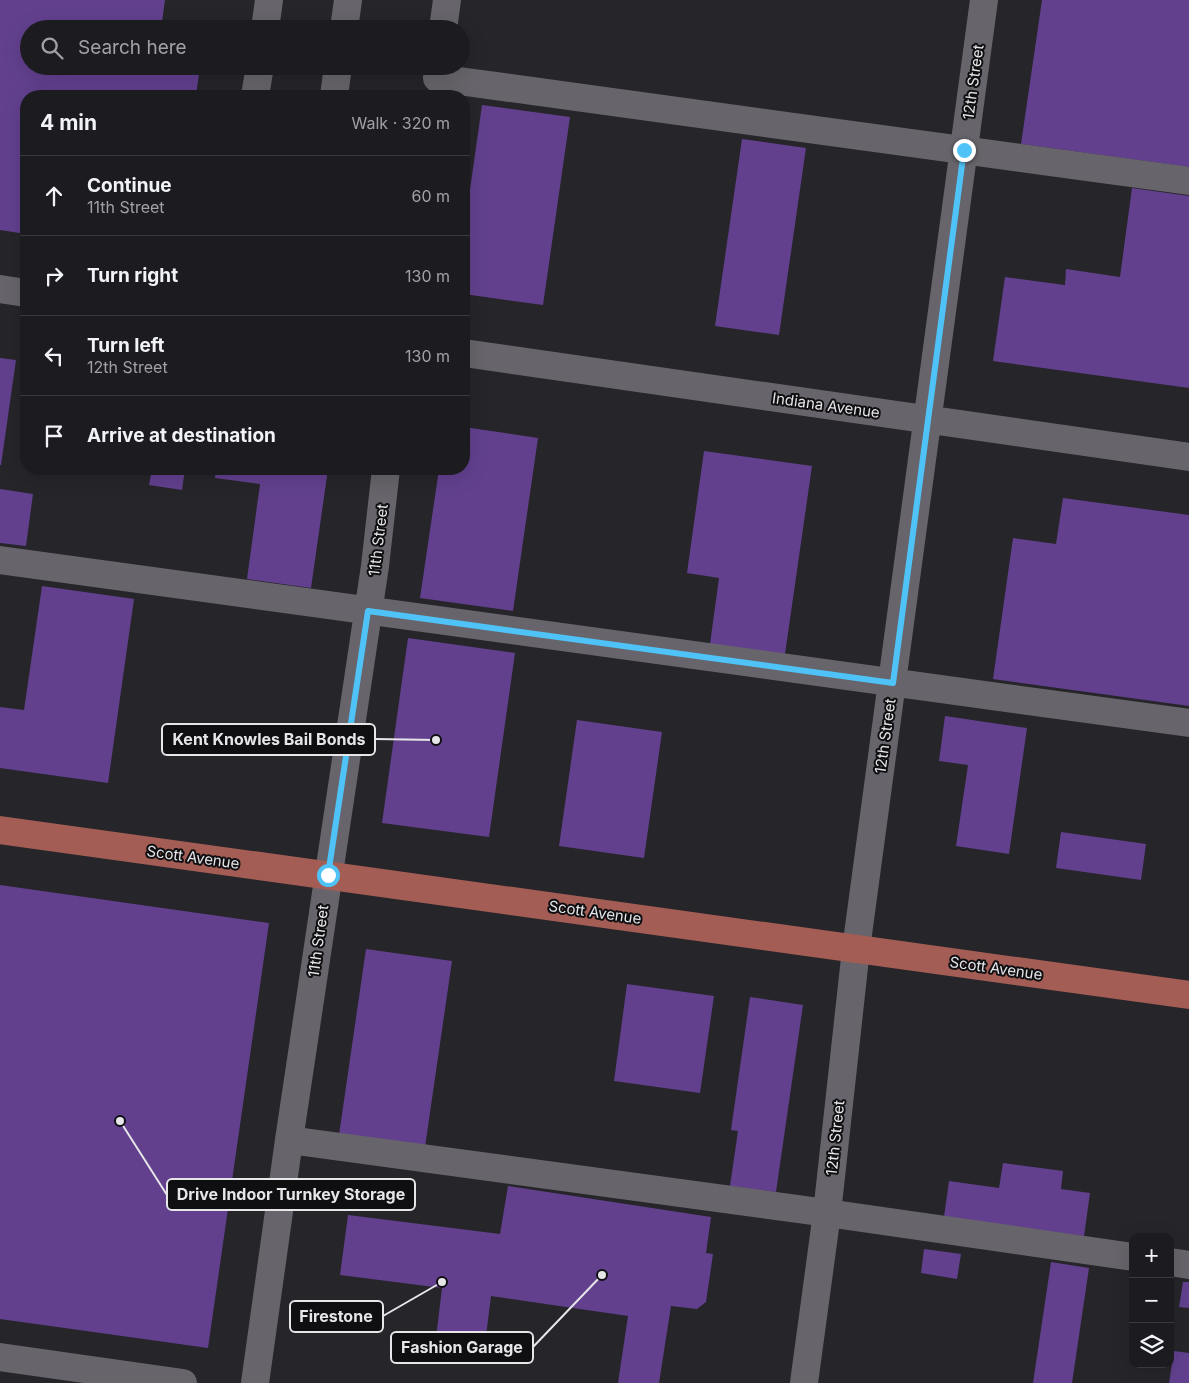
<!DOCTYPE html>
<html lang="en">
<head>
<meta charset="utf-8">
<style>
  :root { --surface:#1c1c20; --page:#252529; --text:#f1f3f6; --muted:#a0a1a5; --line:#3a3a3e }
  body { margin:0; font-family:Inter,sans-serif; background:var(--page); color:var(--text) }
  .controls { position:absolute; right:15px; bottom:15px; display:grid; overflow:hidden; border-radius:10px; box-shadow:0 5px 20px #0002 }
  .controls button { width:45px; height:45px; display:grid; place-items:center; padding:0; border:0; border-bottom:1px solid var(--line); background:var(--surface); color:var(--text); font:25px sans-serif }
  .stop { position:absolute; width:15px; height:15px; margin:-11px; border:4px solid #4fc3f7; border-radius:50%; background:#fff }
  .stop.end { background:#4fc3f7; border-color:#fff; box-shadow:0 1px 5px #0008 }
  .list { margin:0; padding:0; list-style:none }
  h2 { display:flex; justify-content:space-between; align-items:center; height:65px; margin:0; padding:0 20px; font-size:21px }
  h2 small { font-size:16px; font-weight:400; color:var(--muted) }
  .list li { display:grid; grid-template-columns:32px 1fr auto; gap:15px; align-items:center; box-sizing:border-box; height:80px; padding:0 20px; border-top:1px solid var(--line) }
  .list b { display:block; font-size:19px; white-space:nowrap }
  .list p { margin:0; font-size:16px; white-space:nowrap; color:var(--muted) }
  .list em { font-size:16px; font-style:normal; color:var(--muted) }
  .icon { flex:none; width:28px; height:28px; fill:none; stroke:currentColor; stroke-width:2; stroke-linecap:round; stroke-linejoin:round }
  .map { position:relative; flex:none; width:1189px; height:1383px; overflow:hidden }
  .search { position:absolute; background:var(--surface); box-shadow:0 5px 20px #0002; left:20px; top:20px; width:450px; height:55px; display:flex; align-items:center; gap:12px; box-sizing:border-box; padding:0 18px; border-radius:28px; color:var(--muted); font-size:19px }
  .panel { position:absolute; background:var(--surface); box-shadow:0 5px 20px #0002; left:20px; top:90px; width:450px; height:385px; border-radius:20px }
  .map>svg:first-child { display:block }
  .building { fill:#62408e }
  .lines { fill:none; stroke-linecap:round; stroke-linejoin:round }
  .minor { stroke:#67656b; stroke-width:28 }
  .major { stroke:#a45d54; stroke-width:28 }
  .route { stroke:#4fc3f7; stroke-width:6 }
  .labels { text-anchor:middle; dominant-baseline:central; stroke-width:4; stroke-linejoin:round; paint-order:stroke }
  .street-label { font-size:15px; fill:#e6e5e8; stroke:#0f0e11 }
  .leader { fill:none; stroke:#e6e5e8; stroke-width:2 }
  .callout-dot { fill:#e6e5e8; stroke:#0f0e11; stroke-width:2 }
  .callout { fill:#0f0e11; stroke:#e6e5e8; stroke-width:2 }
  .callout-label { font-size:16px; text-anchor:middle; font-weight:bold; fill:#e6e5e8 }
</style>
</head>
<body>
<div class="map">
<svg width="1189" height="1383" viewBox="0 0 1189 1383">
  <rect width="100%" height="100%" fill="#26252a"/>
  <path class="building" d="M 0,0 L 165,0 L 161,29 L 29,29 L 29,66 L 200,66 L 196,96 L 26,96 L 26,234 L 0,230 Z
    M 1042,0 L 1189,0 L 1189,167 L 1021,144 Z
    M 482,105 L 570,117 L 543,305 L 464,294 L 464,232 Z
    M 742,139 L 806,148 L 779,335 L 715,326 Z
    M 1132,188 L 1189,196 L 1189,388 L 993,361 L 1005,277 L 1065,285 L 1066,269 L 1120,277 Z
    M 0,358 L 16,360 L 1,465 L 0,465 Z
    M 464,427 L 538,438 L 513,611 L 420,598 L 439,469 L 464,469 Z
    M 704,451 L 812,466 L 785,654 L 710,644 L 719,578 L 687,573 Z
    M 152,469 L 185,469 L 182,490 L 149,485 Z
    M 216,469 L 328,469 L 311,588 L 247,579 L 260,484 L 215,478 Z
    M 0,489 L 33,494 L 26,546 L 0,543 Z
    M 1063,498 L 1189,515 L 1189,706 L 993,679 L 1013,538 L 1056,544 Z
    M 42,586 L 134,599 L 108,783 L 0,768 L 0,707 L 24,710 Z
    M 408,638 L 515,653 L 489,837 L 382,823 Z
    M 945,716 L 1027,728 L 1009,854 L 956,846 L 968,765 L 939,761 Z
    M 577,720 L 662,732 L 644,858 L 559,846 Z
    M 1061,832 L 1146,844 L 1141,880 L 1056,868 Z
    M 0,885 L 269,923 L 208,1348 L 0,1319 Z
    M 366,949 L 452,961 L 425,1147 L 339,1135 Z
    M 627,984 L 714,996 L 700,1093 L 614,1081 Z
    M 750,997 L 803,1005 L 776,1192 L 730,1186 L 738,1131 L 731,1130 Z
    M 1003,1163 L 1063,1171 L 1061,1189 L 1090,1193 L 1084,1236 L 944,1217 L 949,1181 L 999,1188 Z
    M 508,1186 L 711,1217 L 706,1253 L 713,1254 L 706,1302 L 697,1309 L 671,1306 L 659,1383 L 618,1383 L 628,1316 L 491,1296 L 485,1344 L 436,1338 L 442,1288 L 340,1275 L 348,1215 L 500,1234 Z
    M 924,1249 L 961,1254 L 957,1279 L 921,1273 Z
    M 1051,1262 L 1089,1268 L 1072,1383 L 1033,1383 Z
    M 1183,1282 L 1189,1282 L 1189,1308 L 1179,1307 Z
    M 1174,1351 L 1189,1353 L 1189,1383 L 1169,1383 Z"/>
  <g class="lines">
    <path class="minor" d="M 265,29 L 269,0
      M 344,29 L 348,0
      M 443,29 L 447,0
      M 437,78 L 1189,181
      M 255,96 L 260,66
      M 334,96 L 338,66
      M 0,289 L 26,293
      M 464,353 L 1189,457
      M 0,560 L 1189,723
      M 289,1140 L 827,1213 L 1133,1257
      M 1170,1262 L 1189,1265
      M 0,1357 L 183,1383
      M 255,1383 L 289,1140 L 375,566 L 386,469
      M 804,1383 L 827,1213 L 856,949 L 984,0"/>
    <path class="major" d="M 0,830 L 1189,995"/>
  </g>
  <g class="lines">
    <path class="route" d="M 328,875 L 368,611 L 893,683 L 964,150"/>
  </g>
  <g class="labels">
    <g class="street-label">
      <text transform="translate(973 82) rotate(-82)">12th Street</text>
      <text transform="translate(826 405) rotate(8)">Indiana Avenue</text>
      <text transform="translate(378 540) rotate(-83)">11th Street</text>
      <text transform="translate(885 736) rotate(-82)">12th Street</text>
      <text transform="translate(193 857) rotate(8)">Scott Avenue</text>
      <text transform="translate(595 912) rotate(8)">Scott Avenue</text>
      <text transform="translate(318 941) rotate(-82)">11th Street</text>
      <text transform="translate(996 968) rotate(8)">Scott Avenue</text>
      <text transform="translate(835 1138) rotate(-84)">12th Street</text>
    </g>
  </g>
  <path class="leader" d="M436 740L375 739M120 1121L167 1195M442 1282L383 1316M602 1275L533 1347"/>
  <g class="callout-dot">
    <circle cx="436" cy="740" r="5"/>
    <circle cx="120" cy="1121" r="5"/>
    <circle cx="442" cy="1282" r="5"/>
    <circle cx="602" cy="1275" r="5"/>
  </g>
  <g class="callout">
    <rect x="162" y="724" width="213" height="31" rx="5"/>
    <rect x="167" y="1179" width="248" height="31" rx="5"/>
    <rect x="290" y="1301" width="93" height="31" rx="5"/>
    <rect x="391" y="1332" width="142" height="31" rx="5"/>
  </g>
  <g class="callout-label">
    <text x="269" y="745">Kent Knowles Bail Bonds</text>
    <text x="291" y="1200">Drive Indoor Turnkey Storage</text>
    <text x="336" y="1322">Firestone</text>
    <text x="462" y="1353">Fashion Garage</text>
  </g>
</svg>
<div class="controls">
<button>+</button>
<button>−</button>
<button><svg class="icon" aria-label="layers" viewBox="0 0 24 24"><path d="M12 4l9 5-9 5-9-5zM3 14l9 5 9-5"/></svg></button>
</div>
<div class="stop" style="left:328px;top:875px"></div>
<div class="stop end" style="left:964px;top:150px"></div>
<div class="search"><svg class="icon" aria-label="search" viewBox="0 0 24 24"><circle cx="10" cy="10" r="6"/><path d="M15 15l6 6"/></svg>Search here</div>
<section class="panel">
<h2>4 min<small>Walk · 320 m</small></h2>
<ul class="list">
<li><svg class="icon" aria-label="ahead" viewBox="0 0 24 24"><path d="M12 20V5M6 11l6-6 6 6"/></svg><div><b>Continue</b><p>11th Street</p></div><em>60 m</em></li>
<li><svg class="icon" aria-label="right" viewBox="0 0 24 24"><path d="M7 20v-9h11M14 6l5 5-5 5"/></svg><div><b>Turn right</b></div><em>130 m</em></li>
<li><svg class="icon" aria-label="left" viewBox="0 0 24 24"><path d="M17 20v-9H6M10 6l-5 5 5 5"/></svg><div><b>Turn left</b><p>12th Street</p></div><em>130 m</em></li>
<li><svg class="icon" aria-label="arrive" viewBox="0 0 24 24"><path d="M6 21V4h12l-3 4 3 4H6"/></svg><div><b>Arrive at destination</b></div></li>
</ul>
</section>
</div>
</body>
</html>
